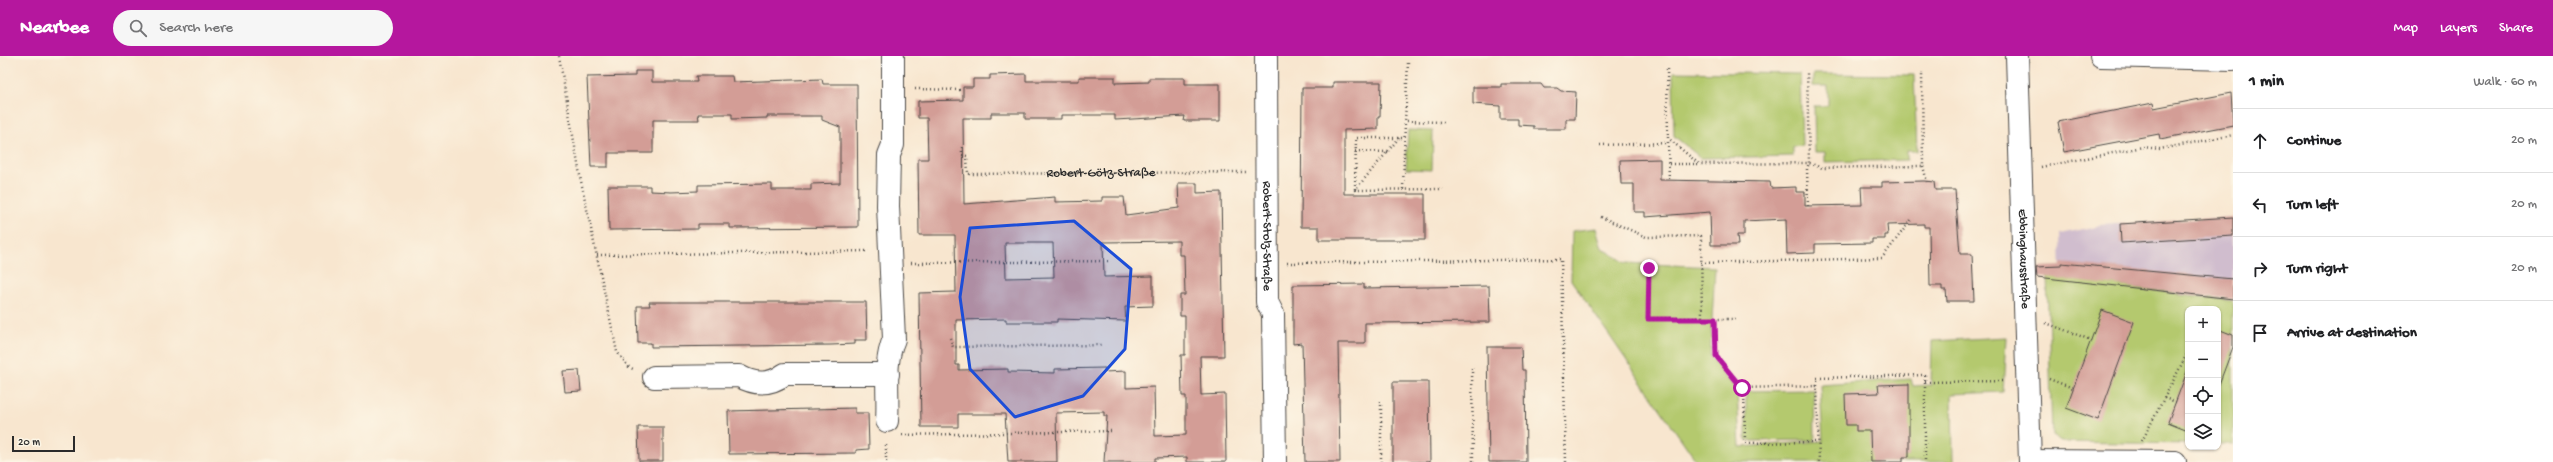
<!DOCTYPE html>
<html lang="en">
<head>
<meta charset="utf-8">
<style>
  :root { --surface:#fff; --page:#f6f6f6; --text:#202124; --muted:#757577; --line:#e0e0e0; --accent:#b5179e }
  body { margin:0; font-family:"Gochi Hand",sans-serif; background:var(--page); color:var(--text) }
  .controls { position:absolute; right:12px; bottom:12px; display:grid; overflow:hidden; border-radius:8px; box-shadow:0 1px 3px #0004 }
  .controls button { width:36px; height:36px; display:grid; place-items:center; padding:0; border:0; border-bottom:1px solid var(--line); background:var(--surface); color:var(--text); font:20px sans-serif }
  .scale { position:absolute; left:12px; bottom:10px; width:63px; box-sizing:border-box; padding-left:4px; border:2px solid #2b2b2b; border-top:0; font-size:11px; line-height:14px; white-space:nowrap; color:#2b2b2b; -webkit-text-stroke:3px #fcf5e5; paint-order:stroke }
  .stop { position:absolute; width:12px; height:12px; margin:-9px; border:3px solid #b5179e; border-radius:50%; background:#fff }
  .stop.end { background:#b5179e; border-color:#fff; box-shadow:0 1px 4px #0008 }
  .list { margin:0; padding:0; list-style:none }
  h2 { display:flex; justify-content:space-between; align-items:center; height:52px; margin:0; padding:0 16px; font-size:17px }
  h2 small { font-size:13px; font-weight:400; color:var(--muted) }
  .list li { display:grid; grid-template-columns:26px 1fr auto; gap:12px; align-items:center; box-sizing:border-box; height:64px; padding:0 16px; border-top:1px solid var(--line) }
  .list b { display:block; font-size:15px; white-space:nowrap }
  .list em { font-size:13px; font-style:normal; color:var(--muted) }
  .icon { flex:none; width:22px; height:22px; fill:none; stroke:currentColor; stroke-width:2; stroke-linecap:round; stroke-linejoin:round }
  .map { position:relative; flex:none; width:2233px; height:406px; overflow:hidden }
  header { display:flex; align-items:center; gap:24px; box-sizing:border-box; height:56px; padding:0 20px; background:var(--accent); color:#fff }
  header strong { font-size:19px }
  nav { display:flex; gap:22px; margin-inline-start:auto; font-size:14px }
  .search { width:280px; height:36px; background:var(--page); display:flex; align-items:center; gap:10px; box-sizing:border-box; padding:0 14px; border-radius:22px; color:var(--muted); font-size:15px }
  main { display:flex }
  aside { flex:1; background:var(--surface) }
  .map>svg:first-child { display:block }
  .industrial { fill:#d0bdce }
  .green { fill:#b4c96e; stroke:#707a4c }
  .building { fill:#d39d96; fill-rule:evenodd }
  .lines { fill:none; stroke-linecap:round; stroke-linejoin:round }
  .minor-casing { stroke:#4a4744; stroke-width:24 }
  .path { stroke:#4a4744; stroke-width:2.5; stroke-dasharray:1 3; stroke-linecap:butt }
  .minor { stroke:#fff; stroke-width:22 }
  .route { stroke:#b5179e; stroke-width:5 }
  .marked { fill:#1d4ed8; fill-opacity:0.2; stroke:#1d4ed8; stroke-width:3; stroke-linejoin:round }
  .labels { text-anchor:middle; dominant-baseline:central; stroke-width:3; stroke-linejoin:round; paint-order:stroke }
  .street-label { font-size:13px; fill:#2b2b2b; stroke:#fcf5e5 }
</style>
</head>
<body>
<header>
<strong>Nearbee</strong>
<div class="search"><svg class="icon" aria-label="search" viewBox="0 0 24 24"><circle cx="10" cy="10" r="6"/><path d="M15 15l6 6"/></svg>Search here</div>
<nav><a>Map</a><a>Layers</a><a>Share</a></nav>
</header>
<main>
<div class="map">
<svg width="2233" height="406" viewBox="0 0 2233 406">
  <rect width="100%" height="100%" fill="#fcf5e5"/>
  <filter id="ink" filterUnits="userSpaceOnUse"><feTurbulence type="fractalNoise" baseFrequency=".025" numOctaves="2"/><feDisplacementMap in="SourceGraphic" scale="8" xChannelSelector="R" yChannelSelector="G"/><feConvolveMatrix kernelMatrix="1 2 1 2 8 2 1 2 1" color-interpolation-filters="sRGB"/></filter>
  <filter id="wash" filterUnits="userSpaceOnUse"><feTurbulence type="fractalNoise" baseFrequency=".012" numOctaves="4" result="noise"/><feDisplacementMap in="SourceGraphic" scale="16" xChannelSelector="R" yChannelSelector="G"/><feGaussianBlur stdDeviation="0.9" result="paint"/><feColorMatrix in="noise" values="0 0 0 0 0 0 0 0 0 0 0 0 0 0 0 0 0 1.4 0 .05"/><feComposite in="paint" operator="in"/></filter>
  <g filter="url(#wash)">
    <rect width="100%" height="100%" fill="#f8e6cf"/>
    <path class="industrial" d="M 2233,161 L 2233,243 L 2061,224 L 2060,178 L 2101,169 Z"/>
    <path class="green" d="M 1673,16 L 1800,18 L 1802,90 L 1793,91 L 1793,100 L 1701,102 L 1674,80 Z
      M 1813,18 L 1914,19 L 1917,95 L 1907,95 L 1907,104 L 1825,106 L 1825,96 L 1815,96 L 1814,50 L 1828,50 L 1828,30 L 1813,30 Z
      M 1408,74 L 1433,75 L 1432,114 L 1406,113 Z
      M 1596,172 L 1602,192 L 1626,207 L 1715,211 L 1710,300 L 1737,335 L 1740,391 L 1823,385 L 1820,329 L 1911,323 L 1913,330 L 1931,329 L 1932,285 L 2006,281 L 2003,336 L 1952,338 L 1953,406 L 1697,406 L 1571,224 L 1572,175 Z
      M 2047,220 L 2233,245 L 2233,388 L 2218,388 L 2218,253 L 2188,253 L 2188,388 L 2061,386 L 2052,380 Z
      M 1814,334 L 1815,384 L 1746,385 L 1746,335 Z"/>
    <g id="blocks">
      <path class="building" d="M 635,15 L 652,15 L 652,26 L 697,26 L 696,20 L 732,20 L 733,26 L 822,23 L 823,28 L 857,28 L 858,171 L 730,172 L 730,168 L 698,168 L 698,173 L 609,174 L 608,130 L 650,130 L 650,135 L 671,136 L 698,135 L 698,129 L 772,128 L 772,134 L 811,134 L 811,128 L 840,127 L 840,71 L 822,64 L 822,60 L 767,60 L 767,62 L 732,63 L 732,58 L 698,58 L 699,64 L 653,64 L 653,97 L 608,97 L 608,111 L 591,111 L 587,21 L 635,20 Z
        M 1026,18 L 1026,25 L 1079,25 L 1079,21 L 1115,21 L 1115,27 L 1149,26 L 1149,22 L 1185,22 L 1185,28 L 1220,28 L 1220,65 L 1184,65 L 1185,60 L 1115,64 L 1115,59 L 1061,59 L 1061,63 L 1025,63 L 1025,57 L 991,57 L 991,62 L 963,62 L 964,148 L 1055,141 L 1055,146 L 1102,145 L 1102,141 L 1124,141 L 1126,159 L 1179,152 L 1178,127 L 1197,127 L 1197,137 L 1221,136 L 1224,300 L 1200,300 L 1201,339 L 1225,338 L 1226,406 L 1187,406 L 1187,401 L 1155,402 L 1155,406 L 1104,406 L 1107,360 L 1104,360 L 1104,356 L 1056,357 L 1057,406 L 1008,406 L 1005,358 L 958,358 L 958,371 L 921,371 L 919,237 L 956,236 L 955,179 L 919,179 L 918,103 L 928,103 L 927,62 L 918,62 L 918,45 L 963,44 L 963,31 L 973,31 L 973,23 L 990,23 L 990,19 ZM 1179,185 L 1179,199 L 1184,199 L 1185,239 L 1180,239 L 1180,260 L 1185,260 L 1185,299 L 1181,299 L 1182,340 L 1186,340 L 1186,379 L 1155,380 L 1154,331 L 1126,332 L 1126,315 L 1104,316 L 1105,312 L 1055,313 L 1055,317 L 1008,316 L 1008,313 L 959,314 L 959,309 L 956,309 L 956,264 L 1006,263 L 1006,266 L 1057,266 L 1057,263 L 1126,265 L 1125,251 L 1153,250 L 1153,220 L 1104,221 L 1103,186 ZM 1005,187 L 1053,187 L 1054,221 L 1006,222 Z
        M 1333,26 L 1381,26 L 1380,60 L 1378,60 L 1378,73 L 1344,74 L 1344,138 L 1425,138 L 1425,184 L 1319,184 L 1319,171 L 1301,171 L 1302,32 L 1333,32 Z
        M 1501,28 L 1541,28 L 1544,32 L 1557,32 L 1561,35 L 1576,36 L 1575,63 L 1566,63 L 1566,73 L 1534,73 L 1534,70 L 1518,69 L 1518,63 L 1500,63 L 1500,50 L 1473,48 L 1473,31 L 1501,31 Z
        M 2231,37 L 2233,69 L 2160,83 L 2159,78 L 2064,96 L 2058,66 L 2153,47 L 2154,52 Z
        M 1660,103 L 1660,124 L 1770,126 L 1771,132 L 1796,131 L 1796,136 L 1805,136 L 1805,150 L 1862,149 L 1861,131 L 1882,131 L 1882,126 L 1924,125 L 1934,126 L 1935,134 L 1955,134 L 1960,198 L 1972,198 L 1974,245 L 1947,245 L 1946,234 L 1942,234 L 1942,230 L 1930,230 L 1929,171 L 1924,171 L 1924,168 L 1887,169 L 1888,179 L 1885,179 L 1885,183 L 1872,183 L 1872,187 L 1815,188 L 1815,197 L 1787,198 L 1786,163 L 1744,165 L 1744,179 L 1737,179 L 1738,189 L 1711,189 L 1710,156 L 1645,161 L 1645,156 L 1634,156 L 1634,128 L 1621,128 L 1620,104 Z
        M 2233,161 L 2233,180 L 2121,187 L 2120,168 Z
        M 2061,207 L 2233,223 L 2233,243 L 2037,221 L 2036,211 L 2061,210 Z
        M 1364,228 L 1364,232 L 1489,230 L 1490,266 L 1365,267 L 1365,287 L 1338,287 L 1340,406 L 1305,406 L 1302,287 L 1293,288 L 1293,229 Z
        M 649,246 L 866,246 L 867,284 L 855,284 L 855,288 L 831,289 L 651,291 L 651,287 L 638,287 L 637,250 L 650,250 Z
        M 2102,254 L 2134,266 L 2098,364 L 2066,352 Z
        M 2218,273 L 2233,279 L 2233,291 L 2218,331 Z
        M 1487,291 L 1521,291 L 1522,314 L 1525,314 L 1526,406 L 1489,406 Z
        M 2188,313 L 2188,374 L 2168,366 Z
        M 579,314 L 581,335 L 565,336 L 563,315 Z
        M 1393,326 L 1429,326 L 1430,406 L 1393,406 Z
        M 1909,328 L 1909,401 L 1903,401 L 1903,406 L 1871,406 L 1870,375 L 1856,375 L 1856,369 L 1846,369 L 1845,338 L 1879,337 L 1878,329 Z
        M 855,352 L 855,357 L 868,357 L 869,393 L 856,394 L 856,397 L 729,398 L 728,355 Z
        M 638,371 L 663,371 L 663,405 L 639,405 Z"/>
    </g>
  </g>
  <g filter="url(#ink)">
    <use href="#blocks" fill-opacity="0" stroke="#4a4744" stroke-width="1"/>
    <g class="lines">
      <defs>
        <g id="minor">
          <path id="s2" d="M 1266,0 L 1267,246 L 1273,258 L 1275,406"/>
          <path id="s3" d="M 2017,0 L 2030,406"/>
          <path d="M 2101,0 L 2233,3"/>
          <path d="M 654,321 L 739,320 C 755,329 770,329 785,318 L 888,318"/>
          <path d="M 887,365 C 889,338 883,308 894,283 L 888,150 L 889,99 L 893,89 L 893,0"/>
          <path d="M 2030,405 L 2175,406"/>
        </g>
      </defs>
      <use href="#minor" class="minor-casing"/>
      <g class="path">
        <path d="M 559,0 L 581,125 L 617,296 L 629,311 L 635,314"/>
        <path d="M 1408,7 L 1405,65 L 1444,66"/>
        <path d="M 1667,13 L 1668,82 L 1699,108 L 1809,107 L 1807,15"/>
        <path d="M 915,33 L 961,34"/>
        <path d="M 1399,82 L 1355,134 L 1443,133"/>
        <path d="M 1668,86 L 1669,124"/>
        <path d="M 1600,89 L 1668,87"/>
        <path id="s1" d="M 962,91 L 962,99 L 967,100 L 968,118 L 1246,116"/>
        <path d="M 1355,95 L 1388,96"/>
        <path d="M 1669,108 L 1698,108"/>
        <path d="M 1923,110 L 1927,126"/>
        <path d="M 2041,111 L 2143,91 L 2160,93 L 2233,79"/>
        <path d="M 1355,133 L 1356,82 L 1405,82"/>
        <path d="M 1403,133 L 1405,65"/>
        <path d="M 1808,150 L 1807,113 L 1809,107 L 1822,112 L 1923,110 L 1922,16"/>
        <path d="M 1601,161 L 1646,181 L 1701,180 L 1702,263 L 1737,263"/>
        <path d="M 597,199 L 869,195"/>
        <path d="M 911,207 L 1111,205"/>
        <path d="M 1287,207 L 1561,203 L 1566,406"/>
        <path d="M 1701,207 L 1882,202 L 1911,164"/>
        <path d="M 1649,212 L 1648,263 L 1702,262"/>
        <path d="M 1715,263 L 1716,300 L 1742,332 L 1817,330 L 1819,406"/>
        <path d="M 2046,267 L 2091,284"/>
        <path d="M 950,282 L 953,291 L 1103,289"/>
        <path d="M 1472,312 L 1473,406"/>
        <path d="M 2049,323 L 2073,332"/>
        <path d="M 1925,326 L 2005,325"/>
        <path d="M 1817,330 L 1817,322 L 1925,319 L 1925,406"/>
        <path d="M 1744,332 L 1745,387 L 1818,386"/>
        <path d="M 2164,342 L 2176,346"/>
        <path d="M 1381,345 L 1381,406"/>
        <path d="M 902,379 L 1112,375"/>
        <path d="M 2142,385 L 2188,296"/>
        <path d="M 886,406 L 886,387"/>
      </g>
      <use href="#minor" class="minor"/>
    </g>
  </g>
  <g class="lines" filter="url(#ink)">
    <path class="route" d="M 1649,212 L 1648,263 L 1715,263 L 1716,300 L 1742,332"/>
  </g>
  <path class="marked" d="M 1074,165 L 1131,213 L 1125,293 L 1083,340 L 1015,361 L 970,313 L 960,241 L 970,172 Z"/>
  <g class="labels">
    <g class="street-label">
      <text stroke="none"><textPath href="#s1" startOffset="164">Robert-Götz-Straße</textPath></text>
      <text stroke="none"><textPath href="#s2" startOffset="180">Robert-Stolz-Straße</textPath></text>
      <text stroke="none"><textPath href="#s3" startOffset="203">Ebbinghausstraße</textPath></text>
    </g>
  </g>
</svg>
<div class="controls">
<button>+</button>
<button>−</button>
<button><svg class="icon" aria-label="locate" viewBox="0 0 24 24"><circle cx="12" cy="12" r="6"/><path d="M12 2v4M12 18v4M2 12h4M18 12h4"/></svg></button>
<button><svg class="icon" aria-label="layers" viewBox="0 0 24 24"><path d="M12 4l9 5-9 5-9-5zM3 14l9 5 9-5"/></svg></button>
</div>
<div class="scale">20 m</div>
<div class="stop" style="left:1742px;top:332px"></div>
<div class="stop end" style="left:1649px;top:212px"></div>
</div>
<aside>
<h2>1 min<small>Walk · 60 m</small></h2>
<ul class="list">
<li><svg class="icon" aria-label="ahead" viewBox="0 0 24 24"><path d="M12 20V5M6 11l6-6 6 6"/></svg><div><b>Continue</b></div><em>20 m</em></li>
<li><svg class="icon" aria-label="left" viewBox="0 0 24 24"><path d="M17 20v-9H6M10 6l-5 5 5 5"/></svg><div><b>Turn left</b></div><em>20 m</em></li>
<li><svg class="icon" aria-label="right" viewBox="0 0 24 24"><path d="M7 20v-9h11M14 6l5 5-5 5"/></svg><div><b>Turn right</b></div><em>20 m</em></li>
<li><svg class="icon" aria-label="arrive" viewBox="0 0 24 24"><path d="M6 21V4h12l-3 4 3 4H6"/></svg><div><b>Arrive at destination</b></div></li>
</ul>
</aside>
</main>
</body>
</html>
